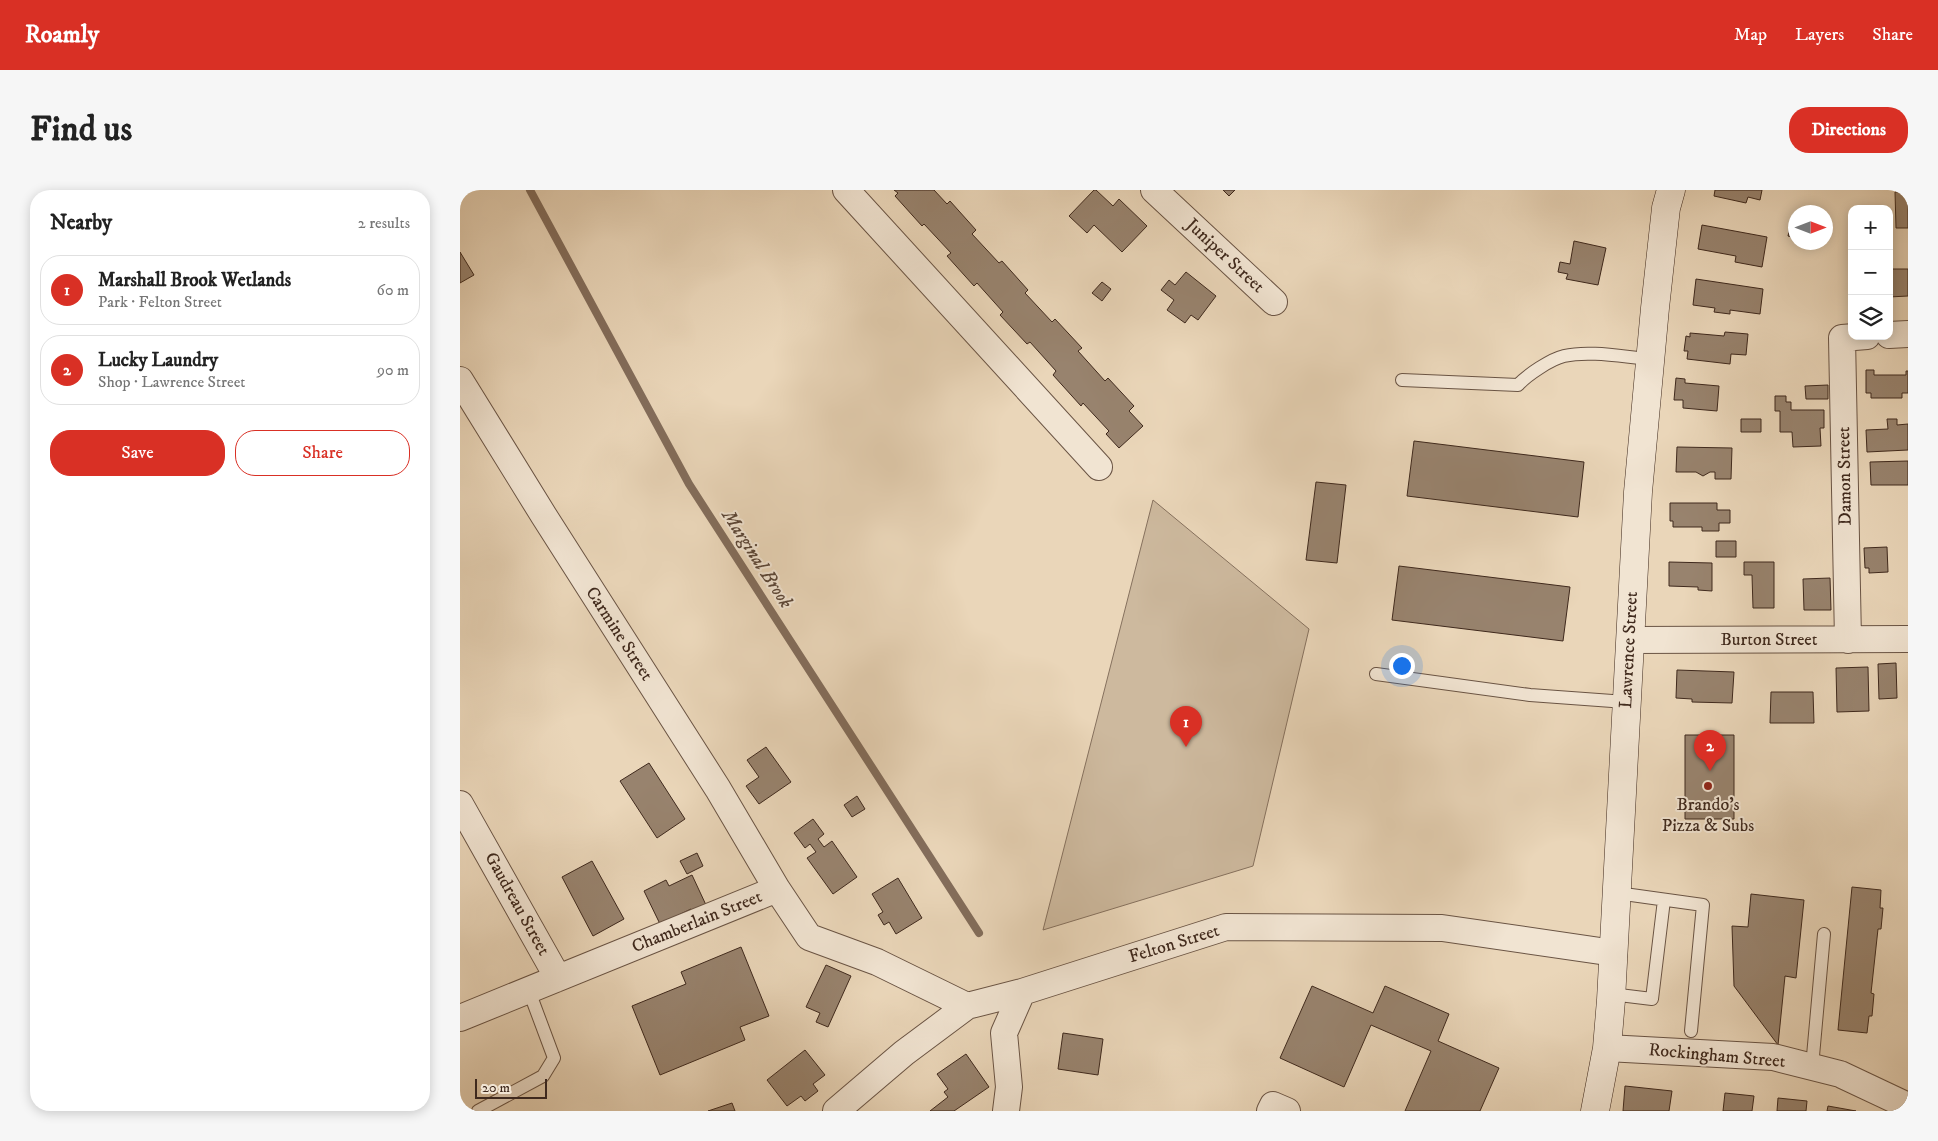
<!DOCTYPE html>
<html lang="en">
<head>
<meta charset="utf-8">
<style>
  :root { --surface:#fff; --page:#f6f6f6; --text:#222; --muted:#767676; --line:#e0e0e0; --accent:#d93025 }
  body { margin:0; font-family:"IM FELL DW Pica",serif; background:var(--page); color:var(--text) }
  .controls { position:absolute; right:15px; top:15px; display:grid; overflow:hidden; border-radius:10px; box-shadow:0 2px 12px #0003 }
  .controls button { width:45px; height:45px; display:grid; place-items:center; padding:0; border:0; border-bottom:1px solid var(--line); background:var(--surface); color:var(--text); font:25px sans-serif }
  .compass { position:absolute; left:1328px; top:15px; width:45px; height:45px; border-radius:50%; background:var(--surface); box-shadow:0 2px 12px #0003; rotate:90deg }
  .scale { position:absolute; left:15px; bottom:12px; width:72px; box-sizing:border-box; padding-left:5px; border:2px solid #3f291d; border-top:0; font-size:14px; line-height:18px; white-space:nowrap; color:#3f291d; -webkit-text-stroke:4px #f1e4d2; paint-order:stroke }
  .you { position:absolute; left:941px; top:475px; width:18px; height:18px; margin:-12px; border:4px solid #fff; border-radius:50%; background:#1a73e8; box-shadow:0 0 0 8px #1a73e833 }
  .badge { display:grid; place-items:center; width:32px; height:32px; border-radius:50%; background:var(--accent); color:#fff; font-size:16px; font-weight:700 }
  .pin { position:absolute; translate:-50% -41px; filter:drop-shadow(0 1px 2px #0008) }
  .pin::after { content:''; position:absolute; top:26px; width:18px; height:15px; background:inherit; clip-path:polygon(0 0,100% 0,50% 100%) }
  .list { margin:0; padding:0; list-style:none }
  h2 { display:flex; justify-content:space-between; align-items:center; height:65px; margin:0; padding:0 20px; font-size:21px }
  h2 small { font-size:16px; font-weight:400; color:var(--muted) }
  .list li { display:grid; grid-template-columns:32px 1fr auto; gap:15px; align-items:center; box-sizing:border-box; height:70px; margin:0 10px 10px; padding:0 10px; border:1px solid var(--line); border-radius:20px }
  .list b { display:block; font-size:19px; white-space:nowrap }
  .list p { margin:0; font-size:16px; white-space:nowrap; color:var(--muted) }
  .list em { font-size:16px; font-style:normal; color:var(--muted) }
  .actions { display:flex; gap:10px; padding:15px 20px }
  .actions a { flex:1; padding:11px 0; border:1px solid var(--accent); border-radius:20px; text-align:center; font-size:18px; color:var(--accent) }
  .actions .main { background:var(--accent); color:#fff }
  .icon { flex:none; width:28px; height:28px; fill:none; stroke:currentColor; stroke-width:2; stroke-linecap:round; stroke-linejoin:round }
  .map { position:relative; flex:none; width:1448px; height:921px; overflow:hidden; border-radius:20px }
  header { display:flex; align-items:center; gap:30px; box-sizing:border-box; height:70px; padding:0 25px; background:var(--accent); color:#fff }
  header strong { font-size:24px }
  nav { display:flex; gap:28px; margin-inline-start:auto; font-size:18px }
  .intro { display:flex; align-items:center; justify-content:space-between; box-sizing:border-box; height:120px; padding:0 30px }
  h1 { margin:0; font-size:35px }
  .button { padding:12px 22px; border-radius:20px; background:var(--accent); color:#fff; font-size:18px; font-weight:700 }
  main { display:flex; gap:30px; padding:0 30px }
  aside { flex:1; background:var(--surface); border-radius:20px; box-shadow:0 2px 12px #0003 }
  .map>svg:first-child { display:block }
  .green { fill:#cdb99e; stroke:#86715e }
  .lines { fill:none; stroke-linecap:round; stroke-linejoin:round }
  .stream { stroke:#836d5b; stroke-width:8 }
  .building { fill:#98836e; stroke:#3f291d }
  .lane-casing { stroke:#6a5444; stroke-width:14 }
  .street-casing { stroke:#6a5444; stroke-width:28 }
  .secondary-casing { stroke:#3f291d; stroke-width:29 }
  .lane { stroke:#f1e4d2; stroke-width:12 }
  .street { stroke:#f1e4d2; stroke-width:26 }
  .secondary { stroke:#f1e4d2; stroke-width:28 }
  .poi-dot { fill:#8f2418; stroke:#f1e4d2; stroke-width:2 }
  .labels { text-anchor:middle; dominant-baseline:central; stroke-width:4; stroke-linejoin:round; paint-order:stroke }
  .street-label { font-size:18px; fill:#3f291d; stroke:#f1e4d2 }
  .poi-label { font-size:18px; fill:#3f291d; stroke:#f1e4d2 }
  .water-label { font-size:19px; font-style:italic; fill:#5b4637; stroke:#f1e4d2 }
</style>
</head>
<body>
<header>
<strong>Roamly</strong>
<nav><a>Map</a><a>Layers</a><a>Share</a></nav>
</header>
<div class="intro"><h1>Find us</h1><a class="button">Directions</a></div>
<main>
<aside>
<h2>Nearby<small>2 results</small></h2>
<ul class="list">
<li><span class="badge">1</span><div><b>Marshall Brook Wetlands</b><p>Park · Felton Street</p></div><em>60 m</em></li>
<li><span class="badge">2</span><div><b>Lucky Laundry</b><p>Shop · Lawrence Street</p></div><em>90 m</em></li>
</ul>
<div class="actions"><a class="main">Save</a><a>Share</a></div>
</aside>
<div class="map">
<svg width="1448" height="921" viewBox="0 0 1448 921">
  <rect width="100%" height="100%" fill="#ead6b9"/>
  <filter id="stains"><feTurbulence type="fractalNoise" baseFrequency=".004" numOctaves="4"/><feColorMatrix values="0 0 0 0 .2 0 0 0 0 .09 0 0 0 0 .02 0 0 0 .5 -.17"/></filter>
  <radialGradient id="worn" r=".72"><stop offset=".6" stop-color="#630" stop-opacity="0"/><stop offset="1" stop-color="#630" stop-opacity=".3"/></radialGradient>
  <path class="green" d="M 693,310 L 849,439 L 793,676 L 583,740 Z"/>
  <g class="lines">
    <path class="stream" d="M 70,0 L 229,294 L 519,743"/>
  </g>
  <path class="building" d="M 434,0 L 474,0 L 487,14 L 490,11 L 516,40 L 512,44 L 539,73 L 542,71 L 568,100 L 565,103 L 592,132 L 595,129 L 622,158 L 618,161 L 645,191 L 648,188 L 674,216 L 669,221 L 683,236 L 659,258 L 646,244 L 649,241 L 623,213 L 621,216 L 593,185 L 596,181 L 570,152 L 567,154 L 540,125 L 543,122 L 517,93 L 514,96 L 487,66 L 491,63 L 464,34 L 462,36 L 435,6 L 438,3 Z
    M 634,0 L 636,0 L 653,16 L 659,9 L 687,36 L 662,62 L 634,35 L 627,43 L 609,26 Z
    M 763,0 L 775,0 L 769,6 Z
    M 1255,0 L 1302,0 L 1300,10 L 1288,7 L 1286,13 L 1254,6 Z
    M 1435,2 L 1448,2 L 1448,38 L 1436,38 Z
    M 1333,24 L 1336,24 L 1336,48 L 1328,46 Z
    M 1242,35 L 1307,47 L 1302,77 L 1275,72 L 1276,66 L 1238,59 Z
    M 1114,51 L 1146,58 L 1138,95 L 1106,89 L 1108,84 L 1098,82 L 1100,72 L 1110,74 Z
    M 0,62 L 14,85 L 0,93 Z
    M 1429,79 L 1448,79 L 1448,106 L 1429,107 Z
    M 726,82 L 756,106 L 738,130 L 731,125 L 725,133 L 707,120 L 714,110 L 701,100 L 709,90 L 715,95 Z
    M 1236,89 L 1303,99 L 1300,124 L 1270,120 L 1270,124 L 1254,122 L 1255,118 L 1233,115 Z
    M 642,92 L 651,99 L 642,111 L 632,103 Z
    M 1265,142 L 1288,144 L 1286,165 L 1271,164 L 1270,174 L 1227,169 L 1228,161 L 1224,161 L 1226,146 L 1230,147 L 1230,143 L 1264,146 Z
    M 1406,180 L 1414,180 L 1414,185 L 1446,185 L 1446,181 L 1448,181 L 1448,203 L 1442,203 L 1442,208 L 1411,208 L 1411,203 L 1406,203 Z
    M 1216,188 L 1225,189 L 1225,193 L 1259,196 L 1257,221 L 1223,218 L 1223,210 L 1214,210 Z
    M 1368,195 L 1368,209 L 1346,209 L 1345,196 Z
    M 1315,206 L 1326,206 L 1326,212 L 1331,212 L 1331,220 L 1364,220 L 1364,238 L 1360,238 L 1361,256 L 1333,257 L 1332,242 L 1320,242 L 1320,221 L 1315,221 Z
    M 1281,229 L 1301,229 L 1301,242 L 1281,242 Z
    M 1427,229 L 1437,229 L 1437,235 L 1448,234 L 1448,260 L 1407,262 L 1406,240 L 1428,239 Z
    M 954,251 L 1124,272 L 1118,327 L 947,306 Z
    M 1217,257 L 1272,258 L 1271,289 L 1255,289 L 1255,282 L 1250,282 L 1243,286 L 1236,282 L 1216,282 Z
    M 1448,271 L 1448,295 L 1411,295 L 1410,272 Z
    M 856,292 L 886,295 L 877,373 L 846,370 Z
    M 1210,313 L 1257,313 L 1257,320 L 1270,320 L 1270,333 L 1259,333 L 1259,341 L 1242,341 L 1242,337 L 1213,337 L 1213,331 L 1210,331 Z
    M 1256,351 L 1276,351 L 1276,367 L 1256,367 Z
    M 1427,357 L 1428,382 L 1409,383 L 1409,378 L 1405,378 L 1404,358 Z
    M 1209,372 L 1252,373 L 1252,401 L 1238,400 L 1238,397 L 1209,396 Z
    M 1284,372 L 1314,372 L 1314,418 L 1293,418 L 1292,385 L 1284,385 Z
    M 939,376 L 1110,397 L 1103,451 L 932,430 Z
    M 1370,388 L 1371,420 L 1344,420 L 1343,389 Z
    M 1436,473 L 1437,508 L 1419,509 L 1418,474 Z
    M 1408,477 L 1409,521 L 1377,522 L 1376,478 Z
    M 1217,480 L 1274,482 L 1272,513 L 1232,512 L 1232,509 L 1216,508 Z
    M 1311,502 L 1353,502 L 1354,533 L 1310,533 Z
    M 1225,545 L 1274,545 L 1274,629 L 1225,629 Z
    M 306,557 L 331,592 L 299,614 L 286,596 L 299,587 L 287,570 Z
    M 189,573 L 225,629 L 197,648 L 160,591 Z
    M 397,606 L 405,619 L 392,627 L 384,615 Z
    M 353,629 L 364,644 L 358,649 L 364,657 L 372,651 L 397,687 L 373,704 L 347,668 L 356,662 L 350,654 L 345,658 L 334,643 Z
    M 237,663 L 243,676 L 227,684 L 220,671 Z
    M 132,671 L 164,729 L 133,746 L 102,687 Z
    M 232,685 L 246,715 L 232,722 L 231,719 L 200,734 L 184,701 L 206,690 L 209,696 Z
    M 438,688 L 462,728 L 436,744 L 429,732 L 424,735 L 418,725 L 423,722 L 412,704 Z
    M 1392,697 L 1421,700 L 1420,718 L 1423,718 L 1421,739 L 1418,739 L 1411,803 L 1414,804 L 1412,826 L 1409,826 L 1407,843 L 1378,840 Z
    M 1291,704 L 1344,710 L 1336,788 L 1325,786 L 1318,855 L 1274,796 L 1272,736 L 1288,737 Z
    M 281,757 L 309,826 L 280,837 L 285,850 L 200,885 L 172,816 L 226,794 L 221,782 Z
    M 366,775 L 391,786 L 368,837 L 356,832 L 360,823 L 346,817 Z
    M 852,796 L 913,823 L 925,796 L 989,824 L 978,851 L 1039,878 L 1020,921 L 945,921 L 971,861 L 911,835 L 884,897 L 820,868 Z
    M 603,843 L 643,849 L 638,885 L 598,879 Z
    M 345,860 L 365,885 L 353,894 L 358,901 L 345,911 L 341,906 L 327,916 L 307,890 Z
    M 506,864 L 529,897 L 494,921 L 470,921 L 488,907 L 484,902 L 488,899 L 477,884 Z
    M 1165,896 L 1212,901 L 1209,921 L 1163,921 Z
    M 1265,903 L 1294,906 L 1292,921 L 1263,921 Z
    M 1318,908 L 1347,911 L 1346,921 L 1317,921 Z
    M 272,913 L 275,921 L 248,921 Z
    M 1368,916 L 1396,921 L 1367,921 Z"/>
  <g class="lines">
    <defs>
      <path id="lane" d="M 942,190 L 1058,195 C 1067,185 1091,169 1104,166 C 1129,160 1164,167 1190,169
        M 916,484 L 1070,505 L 1166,512
        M 1157,703 L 1243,715 L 1231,841
        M 1151,804 L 1192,809 L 1204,710
        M 1352,877 L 1364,744
        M 18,921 L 83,886 L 94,868 L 69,801"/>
      <path id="street" d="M 386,0 L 639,277
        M 694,0 L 814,112
        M 1429,145 L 1448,144
        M 0,190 L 84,326 L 258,599 L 317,699 L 349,747 L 417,772 L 507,816
        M 1170,450 L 1448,449
        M 1388,450 L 1382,148 L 1407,146
        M 0,614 L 98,788
        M 0,828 L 317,699
        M 1147,858 L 1313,867 L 1380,884 L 1448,916
        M 376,921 L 444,863 L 507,816 L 562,802 L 766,737 L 982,738 L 1154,763
        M 546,921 L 549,897 L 544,843 L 562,802
        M 810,921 L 813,915 L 827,921"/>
      <path id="secondary" d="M 1135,921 L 1147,858 L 1151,810 L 1178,302 L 1195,118 L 1206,18 L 1211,0"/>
    </defs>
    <use href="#lane" class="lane-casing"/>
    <use href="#street" class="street-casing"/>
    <use href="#secondary" class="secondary-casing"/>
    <use href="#lane" class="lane"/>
    <use href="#street" class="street"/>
    <use href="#secondary" class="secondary"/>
  </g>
  <circle class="poi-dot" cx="1248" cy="596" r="5"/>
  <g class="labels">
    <g class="street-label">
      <text transform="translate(765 66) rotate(43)">Juniper Street</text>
      <text transform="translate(1385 286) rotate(-91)">Damon Street</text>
      <text transform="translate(159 444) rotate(57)">Carmine Street</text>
      <text x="1309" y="450">Burton Street</text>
      <text transform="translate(1169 460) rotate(-87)">Lawrence Street</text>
      <text transform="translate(57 714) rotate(61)">Gaudreau Street</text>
      <text transform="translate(237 732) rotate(-22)">Chamberlain Street</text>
      <text transform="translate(714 754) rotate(-17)">Felton Street</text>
      <text transform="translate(1257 866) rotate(5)">Rockingham Street</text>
    </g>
    <g class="poi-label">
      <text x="1248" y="615">Brando's<tspan x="1248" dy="21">Pizza &amp; Subs</tspan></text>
    </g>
    <g class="water-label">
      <text transform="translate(297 369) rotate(57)">Marginal Brook</text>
    </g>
  </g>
  <rect width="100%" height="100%" filter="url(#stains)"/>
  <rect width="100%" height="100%" fill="url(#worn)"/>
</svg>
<div class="controls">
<button>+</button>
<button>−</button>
<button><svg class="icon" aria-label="layers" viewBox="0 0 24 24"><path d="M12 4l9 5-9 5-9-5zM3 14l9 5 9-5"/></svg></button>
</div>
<svg class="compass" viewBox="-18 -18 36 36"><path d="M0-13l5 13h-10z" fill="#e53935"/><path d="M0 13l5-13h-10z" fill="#767676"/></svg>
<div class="scale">20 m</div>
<div class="you"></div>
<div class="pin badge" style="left:726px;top:557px">1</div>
<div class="pin badge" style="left:1250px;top:581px">2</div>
</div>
</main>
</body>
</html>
